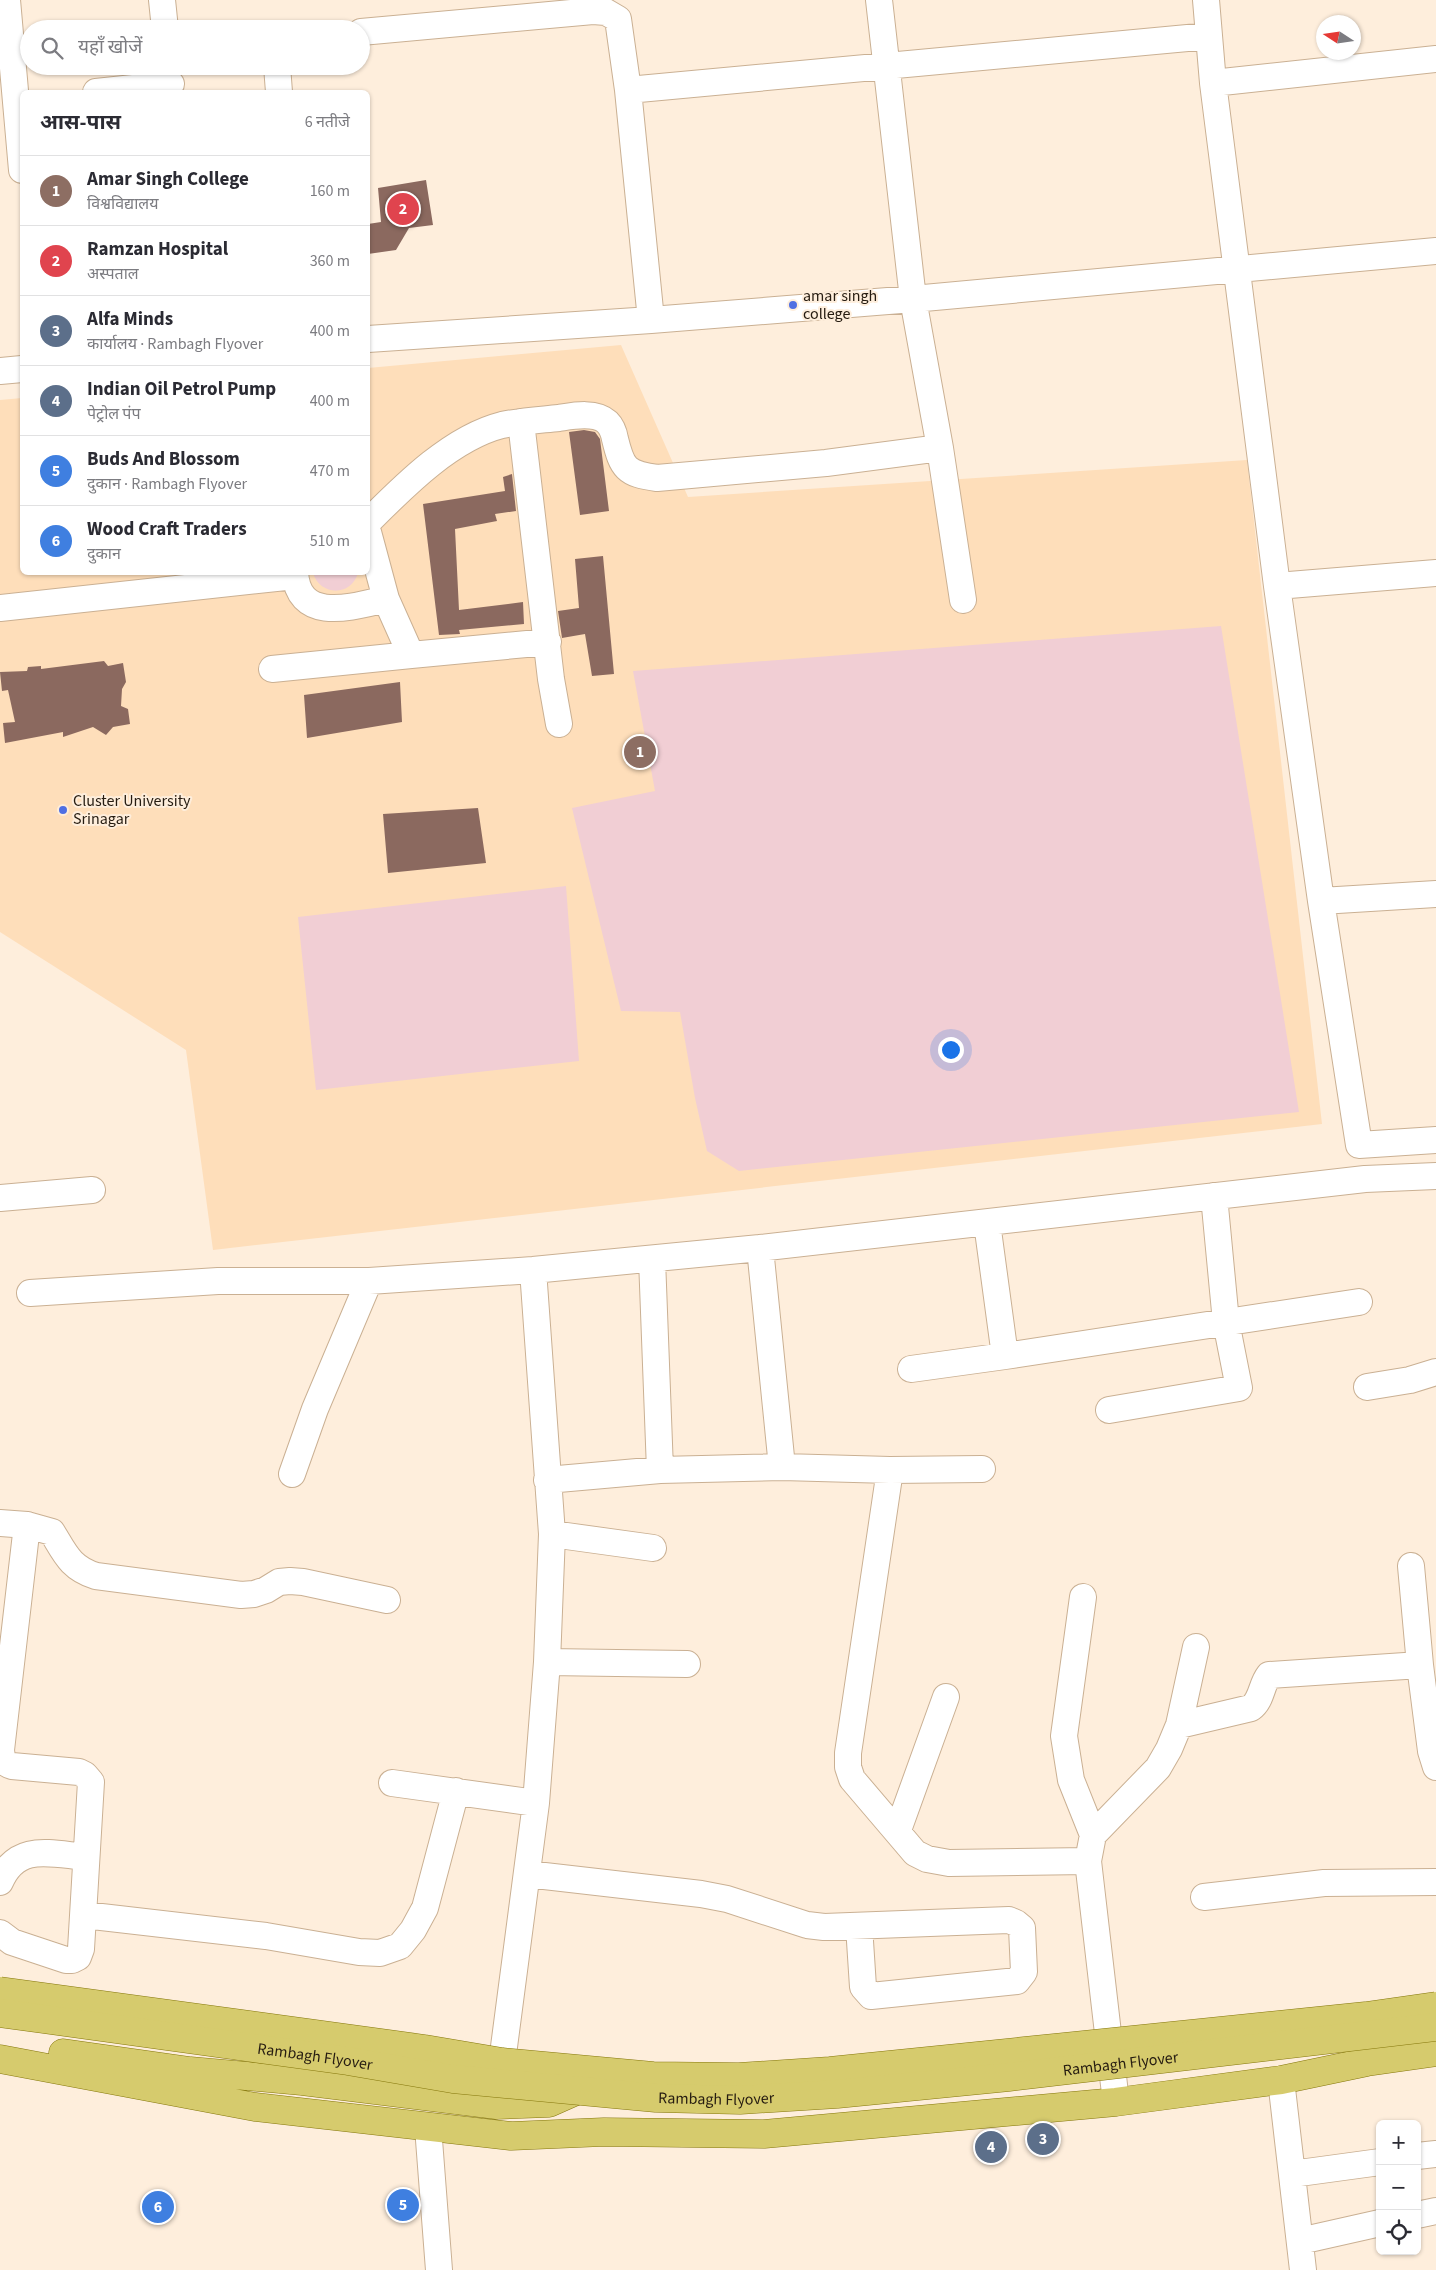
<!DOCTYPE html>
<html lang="hi">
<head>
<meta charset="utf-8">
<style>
  :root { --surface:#fff; --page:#f2f2f3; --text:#2b2b33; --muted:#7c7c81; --line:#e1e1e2; --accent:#4f6fe3 }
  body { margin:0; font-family:"Source Sans 3","Noto Sans Devanagari",sans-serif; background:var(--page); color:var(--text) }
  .controls { position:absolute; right:15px; bottom:15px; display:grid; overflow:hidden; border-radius:8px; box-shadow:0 1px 4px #0004 }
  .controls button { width:45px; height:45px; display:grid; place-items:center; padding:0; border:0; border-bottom:1px solid var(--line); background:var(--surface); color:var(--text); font:25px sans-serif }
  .compass { position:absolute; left:1316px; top:15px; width:45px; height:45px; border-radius:50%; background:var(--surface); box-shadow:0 1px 4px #0004; rotate:282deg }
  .you { position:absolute; left:950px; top:1049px; width:18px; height:18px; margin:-12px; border:4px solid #fff; border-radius:50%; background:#1a73e8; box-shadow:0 0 0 8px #1a73e833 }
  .badge { display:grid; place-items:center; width:32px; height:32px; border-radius:50%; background:var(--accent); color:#fff; font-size:16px; font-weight:700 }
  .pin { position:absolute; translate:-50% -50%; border:2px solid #fff; box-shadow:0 1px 5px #0006 }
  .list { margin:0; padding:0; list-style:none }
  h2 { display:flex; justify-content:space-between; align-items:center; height:65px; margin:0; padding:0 20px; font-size:21px }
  h2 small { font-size:16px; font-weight:400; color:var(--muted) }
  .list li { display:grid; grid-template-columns:32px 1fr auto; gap:15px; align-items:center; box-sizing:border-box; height:70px; padding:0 20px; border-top:1px solid var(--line) }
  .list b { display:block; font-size:19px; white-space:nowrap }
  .list p { margin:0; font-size:16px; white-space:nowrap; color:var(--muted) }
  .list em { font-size:16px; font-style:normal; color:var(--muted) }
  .icon { flex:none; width:28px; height:28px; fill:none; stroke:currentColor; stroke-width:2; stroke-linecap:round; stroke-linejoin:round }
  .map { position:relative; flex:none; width:1436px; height:2270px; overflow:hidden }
  .search { position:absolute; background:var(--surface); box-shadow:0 1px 4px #0004; left:20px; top:20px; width:350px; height:55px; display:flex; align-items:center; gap:12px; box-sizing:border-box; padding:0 18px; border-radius:28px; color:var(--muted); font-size:19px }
  .panel { position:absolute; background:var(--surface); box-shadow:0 1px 4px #0004; left:20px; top:90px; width:350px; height:485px; border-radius:8px }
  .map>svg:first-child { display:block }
  .built { fill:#fedeba }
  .green { fill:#f1ced4 }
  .building { fill:#8b695f }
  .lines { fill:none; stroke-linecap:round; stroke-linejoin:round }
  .minor-casing { stroke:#cab093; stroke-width:28 }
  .major-casing { stroke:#86780d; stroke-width:29 }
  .minor { stroke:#fff; stroke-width:26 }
  .major { stroke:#d6cb6d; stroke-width:28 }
  .major-bridge-casing { stroke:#86780d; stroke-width:29; stroke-linecap:butt }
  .major-bridge { stroke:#d6cb6d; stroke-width:28 }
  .poi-dot { fill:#4f6fe3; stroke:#feeedc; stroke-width:2 }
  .labels { text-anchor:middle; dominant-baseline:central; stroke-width:4; stroke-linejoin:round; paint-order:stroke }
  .poi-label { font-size:16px; fill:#261c11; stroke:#feeedc; text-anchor:start }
  .street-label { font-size:16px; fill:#261c11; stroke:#feeedc }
</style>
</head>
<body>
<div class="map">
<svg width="1436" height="2270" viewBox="0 0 1436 2270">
  <rect width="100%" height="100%" fill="#feeedc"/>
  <path class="built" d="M 621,345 L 688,497 L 1247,460 L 1322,1124 L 213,1250 L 186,1050 L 0,932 L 0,400 L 22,398 L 22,572 L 368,572 L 368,368 Z"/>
  <path class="green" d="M 313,573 L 313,572 L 358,573 C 351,597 320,596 313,573 Z
    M 1221,626 L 1299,1112 L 739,1171 L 707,1151 L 695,1098 L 680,1012 L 621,1011 L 572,808 L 655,791 L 633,671 Z
    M 566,886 L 579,1061 L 316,1090 L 298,917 Z"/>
  <path class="building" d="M 426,180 L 433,225 L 409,228 L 396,250 L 368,254 L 368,224 L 381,222 L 378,188 Z
    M 584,430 L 595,432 L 600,439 L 609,511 L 580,515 L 569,432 Z
    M 512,474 L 516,511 L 495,514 L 497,521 L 455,529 L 459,610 L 523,602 L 524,624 L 459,630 L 460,634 L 439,635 L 423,504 L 505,491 L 503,477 Z
    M 603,556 L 614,674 L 592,676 L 585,634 L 562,638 L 558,611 L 579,608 L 575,559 Z
    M 104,661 L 108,666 L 123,663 L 126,682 L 122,689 L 121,706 L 128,709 L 130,724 L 113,727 L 106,735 L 93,727 L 63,737 L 63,732 L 5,743 L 3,723 L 15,722 L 8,690 L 2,691 L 0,672 L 27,671 L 28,667 L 41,666 L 41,669 Z
    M 400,682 L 402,722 L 307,738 L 304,695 Z
    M 478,808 L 486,863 L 388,873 L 383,814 Z"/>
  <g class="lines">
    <defs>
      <path id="minor" d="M 7,0 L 22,170
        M 162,0 L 165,29
        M 879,0 L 913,299 L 940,448 L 963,600
        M 1206,0 L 1213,83 L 1277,586 L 1321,901 L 1359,1145 L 1436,1140
        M 361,32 L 593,11 L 606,12 L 618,19 L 628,90 L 651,320
        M 277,66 L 279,92
        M 1213,83 L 1436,59
        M 628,90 L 1209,36
        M 96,92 L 171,84
        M 368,339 L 651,320 L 913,299 L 1436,251
        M 0,371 L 22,369
        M 521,422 L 551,679 L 559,724
        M 368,522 C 404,486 451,438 502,425 C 521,421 540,420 559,418 C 572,416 595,411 607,422 C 611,426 614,433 615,439 C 622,468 626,474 657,478 L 826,463 L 940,448
        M 368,532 L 386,599 L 411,655 L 548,642
        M 295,572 C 298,625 355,606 386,599
        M 1277,586 L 1436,573
        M 0,608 L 295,576
        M 272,669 L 411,655
        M 1321,901 L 1436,894
        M 0,1198 L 92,1190
        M 987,1223 L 1005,1356
        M 760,1248 L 782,1467
        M 652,1259 L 660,1470
        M 30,1293 L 218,1281 L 369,1281 L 533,1270 L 760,1248 L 1365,1179 L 1436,1176
        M 911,1369 L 1005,1356 L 1359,1302
        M 1367,1387 L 1410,1380 L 1436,1372
        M 1109,1410 L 1239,1388 L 1226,1322 L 1214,1196
        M 890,1470 L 848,1753 L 848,1767 L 852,1779 L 915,1853 L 927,1859 L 949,1863 L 1088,1861
        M 292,1474 L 315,1409 L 369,1281
        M 547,1480 L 660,1470 L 782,1467 L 890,1470 L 982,1469
        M 0,1523 L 27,1525 L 52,1532 C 65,1553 70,1568 96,1576 L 241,1595 L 254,1594 L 266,1590 L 279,1582 L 290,1581 L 303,1582 L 387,1600
        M 552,1534 L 653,1548
        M 1411,1566 L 1420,1665 L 1431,1751 L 1436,1767
        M 1083,1597 L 1064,1736 L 1071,1780 L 1093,1835
        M 547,1662 L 687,1664
        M 1179,1725 L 1251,1708 C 1262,1700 1261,1685 1269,1675 L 1420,1665
        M 392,1783 L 536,1803
        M 898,1830 L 946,1697
        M 527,1874 L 701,1894 L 727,1899 L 807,1925 L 824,1927 L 1009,1920 L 1016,1923 L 1022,1928 L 1024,1972 L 1017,1981 L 871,1996 L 863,1987 L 859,1926
        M 0,1882 C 17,1842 51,1854 86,1857
        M 1204,1897 L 1324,1883 L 1436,1882
        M 84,1915 L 266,1936 L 359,1952 L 380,1953 L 400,1946 L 413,1930 L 425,1908 L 456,1791
        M 0,1933 L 12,1942 L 66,1960 L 72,1960 L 78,1957 L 81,1949 L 91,1782 L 85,1775 L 79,1772 L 12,1766 C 3,1763 2,1759 1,1750 L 27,1525
        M 502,2062 L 536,1803 L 547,1662 L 552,1534 L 533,1270
        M 1281,2080 L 1303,2270
        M 1116,2102 L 1088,1861 L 1093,1835 L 1158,1768 L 1169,1749 L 1179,1725 L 1196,1647
        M 428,2127 L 439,2270
        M 1417,2156 L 1436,2154
        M 1292,2174 L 1380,2162
        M 1417,2215 L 1436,2211
        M 1300,2241 L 1380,2223"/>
      <path id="major" d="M 63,2053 L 190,2071 L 302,2081 L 497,2105 L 549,2103 L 576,2091
        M 0,2059 L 255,2107 L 511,2136 L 604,2132 L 764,2134 L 1116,2102 L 1281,2080 L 1367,2062 L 1436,2052"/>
    </defs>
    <use href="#minor" class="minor-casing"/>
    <use href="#major" class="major-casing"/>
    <use href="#minor" class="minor"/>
    <use href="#major" class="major"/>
    <defs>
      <g id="major-bridge">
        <path d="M 0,1991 L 425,2049 L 502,2062 L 653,2076 L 739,2077 L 830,2071 L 1366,2016 L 1436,2006"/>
        <path id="s1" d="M 0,2013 L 348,2061 L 453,2079 L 656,2098 L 740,2100 L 837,2094 L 1009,2077 L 1436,2027"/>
      </g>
    </defs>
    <use href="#major-bridge" class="major-bridge-casing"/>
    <use href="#major-bridge" class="major-bridge"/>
  </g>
  <g class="poi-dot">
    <circle cx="793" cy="305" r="5"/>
    <circle cx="63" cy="810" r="5"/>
  </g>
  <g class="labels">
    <g class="poi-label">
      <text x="803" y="296">amar singh<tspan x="803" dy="18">college</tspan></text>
      <text x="73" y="801">Cluster University<tspan x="73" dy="18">Srinagar</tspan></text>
    </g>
    <g class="street-label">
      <text stroke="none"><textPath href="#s1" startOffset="318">Rambagh Flyover</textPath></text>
      <text stroke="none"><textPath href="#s1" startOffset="1128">Rambagh Flyover</textPath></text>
      <text stroke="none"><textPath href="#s1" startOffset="722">Rambagh Flyover</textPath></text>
    </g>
  </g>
</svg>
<div class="controls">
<button>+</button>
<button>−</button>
<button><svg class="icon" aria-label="locate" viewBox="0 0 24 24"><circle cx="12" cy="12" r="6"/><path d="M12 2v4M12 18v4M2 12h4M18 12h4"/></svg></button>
</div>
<svg class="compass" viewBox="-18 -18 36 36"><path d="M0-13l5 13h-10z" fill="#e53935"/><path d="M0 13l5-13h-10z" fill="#7c7c81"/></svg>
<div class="you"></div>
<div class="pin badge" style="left:640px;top:752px;background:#8d6e63">1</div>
<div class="pin badge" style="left:403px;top:209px;background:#e0444e">2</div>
<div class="pin badge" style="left:1043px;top:2139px;background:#5c6f8a">3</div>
<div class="pin badge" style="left:991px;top:2147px;background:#5c6f8a">4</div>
<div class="pin badge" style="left:403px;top:2205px;background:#3f7fe0">5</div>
<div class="pin badge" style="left:158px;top:2207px;background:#3f7fe0">6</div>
<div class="search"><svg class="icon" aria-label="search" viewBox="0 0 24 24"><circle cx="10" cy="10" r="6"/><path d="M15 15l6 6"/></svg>यहाँ खोजें</div>
<section class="panel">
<h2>आस-पास<small>6 नतीजे</small></h2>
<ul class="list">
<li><span class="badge" style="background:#8d6e63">1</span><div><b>Amar Singh College</b><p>विश्वविद्यालय</p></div><em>160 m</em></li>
<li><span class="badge" style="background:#e0444e">2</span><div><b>Ramzan Hospital</b><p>अस्पताल</p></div><em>360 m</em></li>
<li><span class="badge" style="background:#5c6f8a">3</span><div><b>Alfa Minds</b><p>कार्यालय · Rambagh Flyover</p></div><em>400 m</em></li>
<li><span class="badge" style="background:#5c6f8a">4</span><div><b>Indian Oil Petrol Pump</b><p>पेट्रोल पंप</p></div><em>400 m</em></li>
<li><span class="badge" style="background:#3f7fe0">5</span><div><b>Buds And Blossom</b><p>दुकान · Rambagh Flyover</p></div><em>470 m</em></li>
<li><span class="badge" style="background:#3f7fe0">6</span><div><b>Wood Craft Traders</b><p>दुकान</p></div><em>510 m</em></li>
</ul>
</section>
</div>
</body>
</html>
